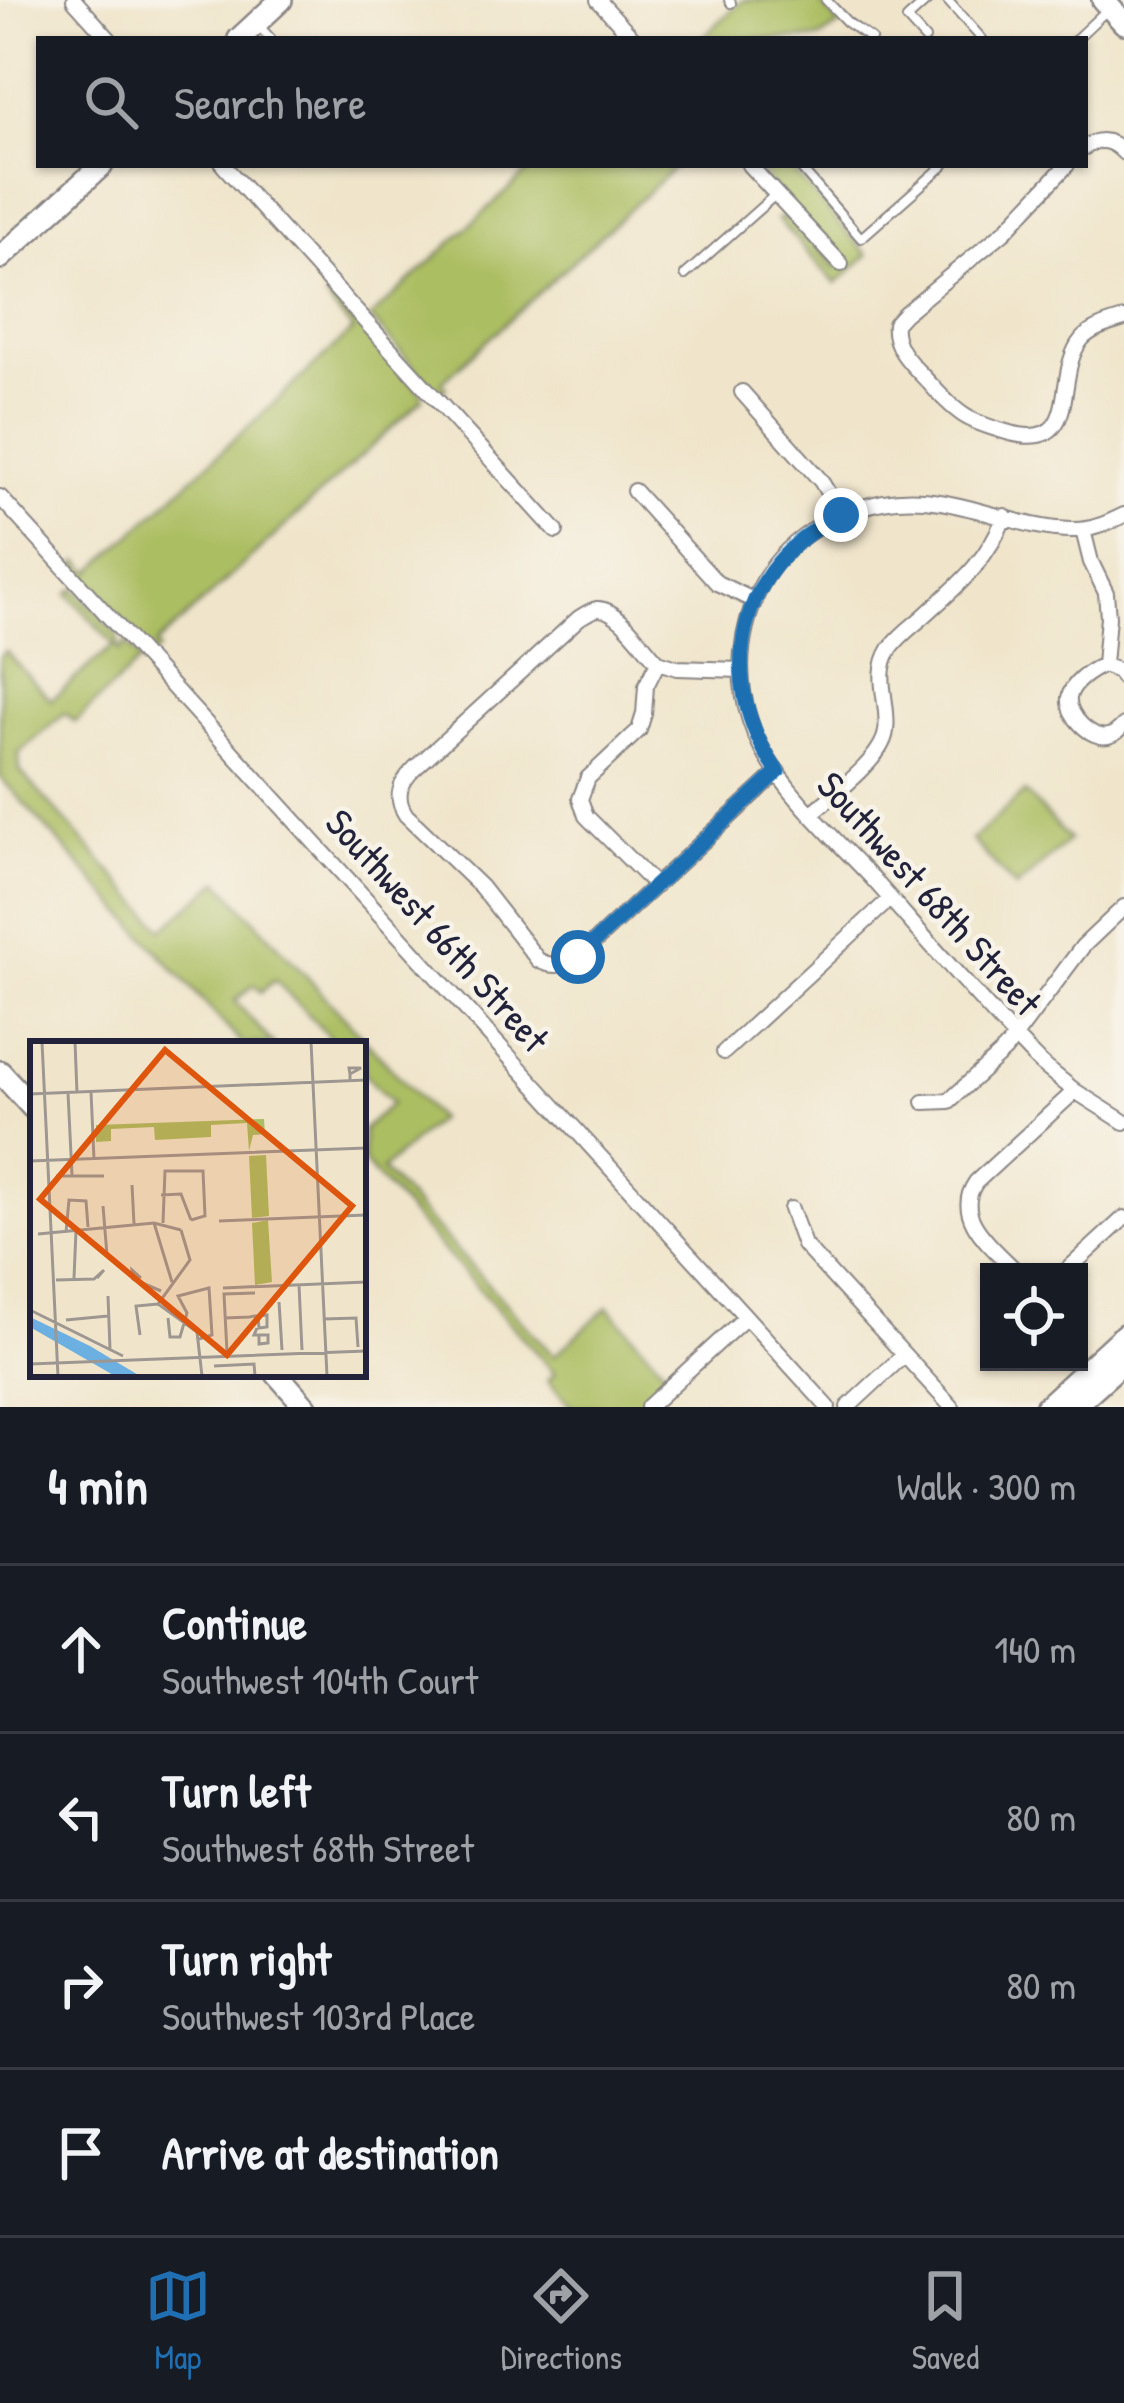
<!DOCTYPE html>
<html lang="en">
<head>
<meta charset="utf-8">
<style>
  :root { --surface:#171b24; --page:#242831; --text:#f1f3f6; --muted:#9ea1a6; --line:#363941; --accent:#1f6fb2 }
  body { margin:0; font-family:"Patrick Hand",sans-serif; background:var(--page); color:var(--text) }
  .controls { position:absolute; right:36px; bottom:36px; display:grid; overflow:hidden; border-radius:0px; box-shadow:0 3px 9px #0004 }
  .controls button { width:108px; height:108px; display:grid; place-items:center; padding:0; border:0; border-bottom:3px solid var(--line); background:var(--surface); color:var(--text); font:60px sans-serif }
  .stop { position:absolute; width:36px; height:36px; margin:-27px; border:9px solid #1f6fb2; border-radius:50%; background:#fff }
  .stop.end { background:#1f6fb2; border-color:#fff; box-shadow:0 3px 12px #0008 }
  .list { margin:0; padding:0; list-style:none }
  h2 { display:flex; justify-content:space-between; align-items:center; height:156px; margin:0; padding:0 48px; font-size:51px }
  h2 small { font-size:39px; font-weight:400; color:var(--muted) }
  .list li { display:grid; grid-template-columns:78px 1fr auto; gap:36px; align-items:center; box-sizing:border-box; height:168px; padding:0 48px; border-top:3px solid var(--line) }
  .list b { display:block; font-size:45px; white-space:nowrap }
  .list p { margin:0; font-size:39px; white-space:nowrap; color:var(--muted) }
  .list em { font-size:39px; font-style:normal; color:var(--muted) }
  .icon { flex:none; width:66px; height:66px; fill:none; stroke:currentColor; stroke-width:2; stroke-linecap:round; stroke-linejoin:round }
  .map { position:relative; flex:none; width:1124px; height:1407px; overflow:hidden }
  .search { position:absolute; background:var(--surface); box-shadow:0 3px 9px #0004; left:36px; right:36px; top:36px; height:132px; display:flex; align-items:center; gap:30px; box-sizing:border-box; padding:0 42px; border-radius:0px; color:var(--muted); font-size:45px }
  .sheet { height:828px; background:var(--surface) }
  nav { display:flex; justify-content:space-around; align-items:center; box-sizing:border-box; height:168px; border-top:3px solid var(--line); background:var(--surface); font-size:33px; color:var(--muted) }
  nav a { display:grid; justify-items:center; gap:6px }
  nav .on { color:var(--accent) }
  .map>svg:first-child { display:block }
  .green { fill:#acbe62; stroke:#67704e; stroke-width:3 }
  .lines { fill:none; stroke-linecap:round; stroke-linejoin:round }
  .lane-casing { stroke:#898483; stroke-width:12 }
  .street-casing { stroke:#898483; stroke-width:18 }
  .secondary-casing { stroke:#898483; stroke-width:26 }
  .primary-casing { stroke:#898483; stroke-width:26 }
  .lane { stroke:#fff; stroke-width:8 }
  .street { stroke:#fff; stroke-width:14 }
  .secondary { stroke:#fff; stroke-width:21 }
  .primary { stroke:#fff; stroke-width:21 }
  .route { stroke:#1f6fb2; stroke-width:15 }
  .labels { text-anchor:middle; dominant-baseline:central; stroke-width:9; stroke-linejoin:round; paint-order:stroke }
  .street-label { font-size:39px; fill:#22223b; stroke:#f7f3e8 }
  .inset-road { fill:none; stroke:#9e9791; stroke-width:3 }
  .view { fill:#de560e; fill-opacity:0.15; stroke:#de560e; stroke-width:6 }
  .inset-edge { fill:none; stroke:#22223b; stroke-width:6 }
</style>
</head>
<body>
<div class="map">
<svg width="1124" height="1407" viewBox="0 0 1124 1407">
  <rect width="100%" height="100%" fill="#f7f3e8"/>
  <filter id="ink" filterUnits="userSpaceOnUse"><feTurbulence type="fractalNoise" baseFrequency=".00833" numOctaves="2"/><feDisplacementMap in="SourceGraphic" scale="24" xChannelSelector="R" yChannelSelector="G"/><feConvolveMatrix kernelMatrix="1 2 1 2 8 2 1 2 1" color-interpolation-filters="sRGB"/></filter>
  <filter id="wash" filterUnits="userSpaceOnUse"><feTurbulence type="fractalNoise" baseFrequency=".004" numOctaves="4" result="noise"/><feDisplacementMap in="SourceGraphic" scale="48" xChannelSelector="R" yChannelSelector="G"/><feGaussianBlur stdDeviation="2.7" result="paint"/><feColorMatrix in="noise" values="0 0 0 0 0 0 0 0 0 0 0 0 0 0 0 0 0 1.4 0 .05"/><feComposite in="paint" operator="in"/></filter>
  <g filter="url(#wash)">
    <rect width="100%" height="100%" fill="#f0e5cb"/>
    <path class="green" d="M 743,0 L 817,0 L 840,25 L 819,39 L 701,39 Z
      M 535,165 L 677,165 L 442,382 L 446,388 L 438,393 L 370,318 Z
      M 756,165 L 787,165 L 868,255 L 836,284 L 777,219 L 786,216 L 837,269 Z
      M 329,296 L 334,296 L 421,392 L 423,399 L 156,645 L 159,650 L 152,655 L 74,569 L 79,561 L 91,572 L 353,330 L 326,299 Z
      M 75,588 L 118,636 L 117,647 L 120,651 L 125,643 L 141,660 L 75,722 L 65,713 L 19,753 L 20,771 L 163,929 L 219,881 L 438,1119 L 382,1170 L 554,1356 L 608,1307 L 666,1372 L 704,1338 L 707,1345 L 639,1407 L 571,1407 L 548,1380 L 555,1373 L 363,1162 L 363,1130 L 392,1103 L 363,1073 L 363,1044 L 336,1044 L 275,980 L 261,992 L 254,985 L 235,1001 L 273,1044 L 242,1044 L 0,777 L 0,656 L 5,651 L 51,700 L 114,645 L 68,594 Z
      M 1025,792 L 1069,840 L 1016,888 L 972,840 Z"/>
  </g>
  <g filter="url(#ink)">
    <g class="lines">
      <defs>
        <path id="lane" d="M 729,0 L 731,3
          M 826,0 L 847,22 L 871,39
          M 947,0 L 982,39
          M 257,24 L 271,39
          M 925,39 L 907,19 L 928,0
          M 1076,39 L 1109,8
          M 798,165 L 861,238 L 944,165
          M 685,275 L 775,195"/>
        <path id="street" d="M 74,0 L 109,39
          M 598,0 L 634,39
          M 1085,147 C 1100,137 1112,140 1124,153
          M 223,165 L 556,531
          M 749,165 L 841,264
          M 1067,165 L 1005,231 L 904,314 L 895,324 C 892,350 916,368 932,386 C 960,417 970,422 1010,433 C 1084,452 1052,374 1082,339 C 1092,328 1111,323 1124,319
          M 742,392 L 821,481 L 841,515
          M 634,491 L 717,583 L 755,601
          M 0,497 L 828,1407
          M 1124,515 C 1108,523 1090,531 1072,530 C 1010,529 949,489 883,502 C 833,512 783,541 760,588 C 740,630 735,676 750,721 C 768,779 832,835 873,879 C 928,941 981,1003 1039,1062 L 1075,1091 L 1124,1122
          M 1083,530 L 1091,562 L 1106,593 L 1108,617 L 1104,665
          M 658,662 C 644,648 618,607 597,609 C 591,610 584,615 579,618 L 414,769 C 400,783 394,797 406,815 L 481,887 L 538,960 C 552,968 565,966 578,957 L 778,772
          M 658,662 L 677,668 L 741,670
          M 1104,665 C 1091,670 1071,683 1069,698 C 1067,715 1091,740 1108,736 C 1115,735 1119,730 1124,725
          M 1104,665 L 1118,671 L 1124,679
          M 812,813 C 833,795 883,759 886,731 C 890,703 873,676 890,649 C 898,636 913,626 924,616 C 959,584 986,563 1005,516
          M 656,886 L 586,816 L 580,799 L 588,778 L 639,730 L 644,714 L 646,686 L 658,662
          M 724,1052 L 890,899
          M 924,1102 L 949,1101 L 1005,1050 L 1083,946 L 1124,907
          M 791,1209 L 804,1245 L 952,1407
          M 1017,1272 C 994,1248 951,1217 976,1182 L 1075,1091
          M 1065,1272 L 1124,1218
          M 648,1407 L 746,1317
          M 848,1407 L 904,1355"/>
        <path id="secondary" d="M 1103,0 L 1124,23
          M 239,39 L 281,0
          M 0,258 L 102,165
          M 0,1072 L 33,1108
          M 277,1374 L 306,1407"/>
        <path id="primary" d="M 1046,1407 L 1124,1335
          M 1073,1407 L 1124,1361"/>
      </defs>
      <use href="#lane" class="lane-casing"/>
      <use href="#street" class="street-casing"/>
      <use href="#secondary" class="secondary-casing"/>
      <use href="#primary" class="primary-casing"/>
      <use href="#lane" class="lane"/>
      <use href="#street" class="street"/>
      <use href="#secondary" class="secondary"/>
      <use href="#primary" class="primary"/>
    </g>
  </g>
  <g class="lines" filter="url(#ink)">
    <path class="route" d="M 578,957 L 778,772 C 712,680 737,564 841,515"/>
  </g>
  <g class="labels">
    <g class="street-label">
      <text transform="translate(930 893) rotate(48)">Southwest 68th Street</text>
      <text transform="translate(438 930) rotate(48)">Southwest 66th Street</text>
    </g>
  </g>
  <g transform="translate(30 1041)">
    <rect width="336" height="336" fill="#f0e5cb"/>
    <path d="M 234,78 L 235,93 L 223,94 L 219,110 L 217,82 L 181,84 L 181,96 L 125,99 L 124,86 L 81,88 L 81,100 L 66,101 L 66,84 ZM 236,114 L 239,175 L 222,177 L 219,115 ZM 238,179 L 242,241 L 225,244 L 222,182 Z" fill="#acbe62"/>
    <path d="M 0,276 L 60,305 L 110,335 L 85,335 L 0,286 Z" fill="#6bb0e1"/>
    <path class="inset-road" d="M 12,1 L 28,335M 45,1 L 47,52M 281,1 L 297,335M 320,33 L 331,27 L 319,27 L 320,33 L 320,40M 61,51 L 64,118M 38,52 L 42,134M 0,53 L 336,39M 0,120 L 336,107M 26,135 L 74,135M 102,144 L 104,183M 131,154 L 151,153 L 161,179M 73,165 L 77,214M 189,180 L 336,174M 124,182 L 142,241M 133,182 L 135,130 L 173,130 L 175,175 L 161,179M 151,189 L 160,219 L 128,263 L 167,291 L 172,335M 36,191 L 39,159 L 56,160 L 58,186M 8,193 L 124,182 L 151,189M 44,237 L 46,190M 111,237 L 102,229 L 103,238 L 131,250M 26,239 L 64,238 L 74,229 L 67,237M 269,244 L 272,309M 193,247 L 336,241M 78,255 L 80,308M 249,261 L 252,309M 0,269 L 93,315M 138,277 L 140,296 L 150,296 L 157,272 L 148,255 L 179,247 L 182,294 L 169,298M 195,277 L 219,276 L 225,275 L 228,275 L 237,274 L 237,286 L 229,287 L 228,275M 294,278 L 326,277 L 328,306M 36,279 L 78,275M 227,287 L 224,294 L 238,294 L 238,302 L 229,303 L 229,294M 110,294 L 106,265 L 128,263M 197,311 L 194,253 L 225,252M 0,323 L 336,310M 184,325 L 224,323 L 225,335"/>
    <path class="view" d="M 135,9 L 322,165 L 197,314 L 10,158 Z"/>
    <rect width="336" height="336" class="inset-edge"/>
  </g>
</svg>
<div class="controls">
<button><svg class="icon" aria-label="locate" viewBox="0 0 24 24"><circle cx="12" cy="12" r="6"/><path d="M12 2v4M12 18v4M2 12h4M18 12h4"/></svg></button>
</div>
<div class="stop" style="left:578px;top:957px"></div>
<div class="stop end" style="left:841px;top:515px"></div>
<div class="search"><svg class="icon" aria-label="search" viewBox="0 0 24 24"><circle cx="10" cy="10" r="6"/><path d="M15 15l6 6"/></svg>Search here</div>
</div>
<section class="sheet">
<h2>4 min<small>Walk · 300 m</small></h2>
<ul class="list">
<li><svg class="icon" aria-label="ahead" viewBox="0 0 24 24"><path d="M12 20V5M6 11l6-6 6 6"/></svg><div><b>Continue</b><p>Southwest 104th Court</p></div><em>140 m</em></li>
<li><svg class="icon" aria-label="left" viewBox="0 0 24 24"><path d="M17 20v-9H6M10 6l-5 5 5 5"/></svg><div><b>Turn left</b><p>Southwest 68th Street</p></div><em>80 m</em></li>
<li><svg class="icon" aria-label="right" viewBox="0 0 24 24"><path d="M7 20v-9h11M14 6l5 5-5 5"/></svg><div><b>Turn right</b><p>Southwest 103rd Place</p></div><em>80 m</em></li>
<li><svg class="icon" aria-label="arrive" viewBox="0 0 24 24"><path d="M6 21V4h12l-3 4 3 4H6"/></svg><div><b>Arrive at destination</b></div></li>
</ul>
</section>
<nav>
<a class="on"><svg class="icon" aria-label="map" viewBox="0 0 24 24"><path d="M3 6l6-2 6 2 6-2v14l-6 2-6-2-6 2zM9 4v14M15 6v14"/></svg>Map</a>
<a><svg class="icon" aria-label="directions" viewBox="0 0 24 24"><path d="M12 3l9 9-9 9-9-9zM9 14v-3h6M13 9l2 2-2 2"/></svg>Directions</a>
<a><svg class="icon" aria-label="saved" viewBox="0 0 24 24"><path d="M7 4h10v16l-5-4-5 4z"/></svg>Saved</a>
</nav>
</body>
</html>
